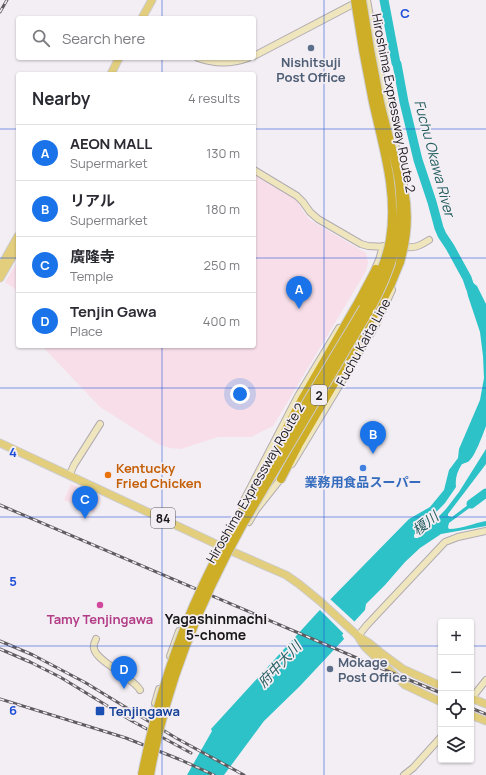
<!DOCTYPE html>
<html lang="en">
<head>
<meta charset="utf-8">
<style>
  :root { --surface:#fff; --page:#f2f2f3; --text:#2b2b33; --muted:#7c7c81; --line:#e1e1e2; --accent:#1a73e8 }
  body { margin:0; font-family:Manrope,"Noto Sans JP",sans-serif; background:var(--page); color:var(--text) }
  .controls { position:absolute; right:12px; bottom:12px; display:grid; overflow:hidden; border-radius:4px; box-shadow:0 1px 3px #0004 }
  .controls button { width:36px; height:36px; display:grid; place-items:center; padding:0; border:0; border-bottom:1px solid var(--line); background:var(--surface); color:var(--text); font:20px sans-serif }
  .you { position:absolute; left:240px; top:394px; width:14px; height:14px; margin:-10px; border:3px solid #fff; border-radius:50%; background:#1a73e8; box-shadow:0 0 0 6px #1a73e833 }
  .badge { display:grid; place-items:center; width:26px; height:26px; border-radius:50%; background:var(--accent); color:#fff; font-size:13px; font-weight:700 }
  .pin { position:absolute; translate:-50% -33px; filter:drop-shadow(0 1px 2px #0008) }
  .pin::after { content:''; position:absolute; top:21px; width:14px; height:12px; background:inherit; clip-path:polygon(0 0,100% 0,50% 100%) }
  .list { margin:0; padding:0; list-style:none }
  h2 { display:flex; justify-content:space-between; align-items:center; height:52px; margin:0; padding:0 16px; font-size:17px }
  h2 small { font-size:13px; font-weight:400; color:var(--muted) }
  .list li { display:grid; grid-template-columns:26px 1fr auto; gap:12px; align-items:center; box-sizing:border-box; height:56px; padding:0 16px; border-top:1px solid var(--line) }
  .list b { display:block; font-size:15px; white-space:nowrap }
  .list p { margin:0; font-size:13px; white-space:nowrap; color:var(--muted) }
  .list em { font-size:13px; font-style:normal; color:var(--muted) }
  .icon { flex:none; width:22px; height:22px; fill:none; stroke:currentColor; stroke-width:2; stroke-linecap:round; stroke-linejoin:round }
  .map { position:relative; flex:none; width:486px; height:775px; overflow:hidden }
  .search { position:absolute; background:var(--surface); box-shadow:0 1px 3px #0004; left:16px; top:16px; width:240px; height:44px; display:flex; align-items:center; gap:10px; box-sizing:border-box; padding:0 14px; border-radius:4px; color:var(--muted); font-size:15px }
  .panel { position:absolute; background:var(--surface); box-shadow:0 1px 3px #0004; left:16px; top:72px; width:240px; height:276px; border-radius:4px }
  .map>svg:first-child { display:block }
  .commercial { fill:#f7dee8 }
  .water { fill:#2cc2c8 }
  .pier { fill:#f3eef4 }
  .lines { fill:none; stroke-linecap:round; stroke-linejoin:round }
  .river { stroke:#2cc2c8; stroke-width:9 }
  .secondary-tunnel { stroke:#d2ced3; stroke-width:6; stroke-dasharray:6 3; stroke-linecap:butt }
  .secondary-casing { stroke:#b1acb1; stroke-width:8 }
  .primary-casing { stroke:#ccc; stroke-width:9 }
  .highway-casing { stroke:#ccc; stroke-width:10 }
  .secondary { stroke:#f0e6be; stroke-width:6 }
  .primary { stroke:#e2ce7d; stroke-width:7 }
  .highway { stroke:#cead27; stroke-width:8 }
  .rail-casing { stroke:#5f5c5f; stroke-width:3 }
  .rail { stroke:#f3eef4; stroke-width:1.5; stroke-dasharray:4.5; stroke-linecap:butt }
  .highway-bridge-casing { stroke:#ccc; stroke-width:10; stroke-linecap:butt }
  .highway-bridge { stroke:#cead27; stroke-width:8 }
  .grid { fill:none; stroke:#1d4ed8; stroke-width:1; stroke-opacity:0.55 }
  .service-dot { fill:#5c6f8a; stroke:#f3eef4; stroke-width:1.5 }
  .shop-dot { fill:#3f7fe0; stroke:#f3eef4; stroke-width:1.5 }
  .food-dot { fill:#e8710a; stroke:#f3eef4; stroke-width:1.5 }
  .hotel-dot { fill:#d1479c; stroke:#f3eef4; stroke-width:1.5 }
  .transit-dot { fill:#1a4fb4; stroke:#f3eef4; stroke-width:1.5 }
  .labels { text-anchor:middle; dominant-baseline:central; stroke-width:3.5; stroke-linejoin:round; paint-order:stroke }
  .shield { fill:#f3eef4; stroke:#5a585b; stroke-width:1 }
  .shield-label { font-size:12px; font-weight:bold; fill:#191719 }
  .service-label { font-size:13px; font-weight:bold; fill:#4e5e75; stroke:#f3eef4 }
  .street-label { font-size:13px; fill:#191719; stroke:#f3eef4 }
  .food-label { font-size:13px; font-weight:bold; fill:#c56008; stroke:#f3eef4; text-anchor:start }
  .shop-label { font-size:13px; font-weight:bold; fill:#366cbe; stroke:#f3eef4 }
  .hotel-label { font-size:13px; font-weight:bold; fill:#b23c85; stroke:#f3eef4 }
  .transit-label { font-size:13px; font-weight:bold; fill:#164399; stroke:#f3eef4; text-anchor:start }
  .water-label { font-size:14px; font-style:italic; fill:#255f61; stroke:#f3eef4 }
  .neighbourhood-label { font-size:14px; font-weight:bold; fill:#191719; stroke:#f3eef4 }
  .grid-label { font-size:13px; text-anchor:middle; font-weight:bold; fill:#1d4ed8; stroke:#f3eef4; stroke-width:3.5; stroke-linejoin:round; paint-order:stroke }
</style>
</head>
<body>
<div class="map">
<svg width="486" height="775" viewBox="0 0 486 775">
  <rect width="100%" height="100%" fill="#f3eef4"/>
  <path class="commercial" d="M 254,175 L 296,199 L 299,203 L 303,211 L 310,220 L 366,253 L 368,262 L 366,271 L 273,426 L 251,437 L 218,437 L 181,449 L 169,448 L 160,445 L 100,407 L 42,346 L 254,346 Z
    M 18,260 L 18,291 L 5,282 Z
    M 71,484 L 101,497 L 94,513 L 64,500 Z"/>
  <path class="water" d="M 463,275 L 477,286 L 486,304 L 486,426 C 483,434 475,457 468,462 C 467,462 463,464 462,464 C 457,472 455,478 456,487 L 445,503 L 414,535 L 414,537 L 415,538 L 418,538 L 446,509 L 459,492 L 486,449 L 486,464 L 464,493 L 448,514 L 448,516 L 452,517 L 480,496 L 483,498 L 449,523 L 448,527 L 449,529 C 462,529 474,523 486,521 L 486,526 L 441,534 L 420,548 L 405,562 L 385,585 L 366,604 L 365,610 L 342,635 L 344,639 L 300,686 L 264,721 L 224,775 L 187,775 L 212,731 L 211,729 L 317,613 L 409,519 L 430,507 L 444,490 L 449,470 L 458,458 L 459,449 L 480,400 L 484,378 L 483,356 L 480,332 L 468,296 Z"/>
  <path class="pier" d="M 329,598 L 356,623 L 345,635 L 319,609 Z"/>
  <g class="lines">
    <path class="river" d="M 384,0 L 396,63 L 397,64 L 404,102 L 418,160 L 432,202 L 439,228 L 442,235 L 450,247 L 467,278 L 470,287
      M 471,504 L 486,493"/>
    <path class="secondary-tunnel" d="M 150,720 L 155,703"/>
    <defs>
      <path id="secondary" d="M 367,0 L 389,121 L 396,148
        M 254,56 L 359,1
        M 198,58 C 215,64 232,64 248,58
        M 400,166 L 404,185 L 404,193
        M 254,170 L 297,196 L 303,202 L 310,212 L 318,219 L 361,244 L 368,246 L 386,247
        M 401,247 C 415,248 418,247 429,240
        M 374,271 L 379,260 L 383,246
        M 292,464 L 376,325 L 392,290
        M 70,474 L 74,465 L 100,424
        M 243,502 L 298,396 L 339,328
        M 249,522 L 256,510 L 283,476
        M 358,636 L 367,625 L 445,542 L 458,537 L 486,531
        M 96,639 C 95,641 93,645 94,648 C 95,661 133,677 140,690
        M 170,656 L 179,631
        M 471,699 L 486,680
        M 155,703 L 159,689
        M 404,775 L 413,768 L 441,737"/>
      <path id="primary" d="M 142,18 L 152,0
        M 111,74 L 119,58
        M 0,268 L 18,236
        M 0,278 L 18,247
        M 0,443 L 231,551 L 286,575 L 299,584 L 321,602 L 358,636 L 369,643 L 380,652 L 403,669 L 441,686
        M 359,638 L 365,647 L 405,685 L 441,702
        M 471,698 L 486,704
        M 471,715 L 486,721"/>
      <path id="highway" d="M 283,435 L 301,401 L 359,301
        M 281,479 L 299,444 L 385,296 L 391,284 L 400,262"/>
    </defs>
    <use href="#secondary" class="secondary-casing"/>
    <use href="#primary" class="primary-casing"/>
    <use href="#highway" class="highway-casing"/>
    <use href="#secondary" class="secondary"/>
    <use href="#primary" class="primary"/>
    <use href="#highway" class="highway"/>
    <defs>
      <path id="rail" d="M 0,12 L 7,0
        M 0,505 L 385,670 L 441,693
        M 0,641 L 33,655 L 86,683 L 176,738 L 244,775
        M 0,649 L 30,662 L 60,677 L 132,721 L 191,753
        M 0,699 L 126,738 L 181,760 L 214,775
        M 471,708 L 486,714"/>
    </defs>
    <use href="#rail" class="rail-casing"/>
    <use href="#rail" class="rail"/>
    <defs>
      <path id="highway-bridge" d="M 400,262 C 407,238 409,214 404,190
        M 359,301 L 376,269
        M 142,775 C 155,709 174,646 203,585 C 223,541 249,500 273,458 C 304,407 334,356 365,305 C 375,284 386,263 390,240 C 398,193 383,147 373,102 C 366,68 360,34 355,0
        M 150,775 C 165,686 199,603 243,524 L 371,308 C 393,268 405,228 399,182 C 395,155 386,129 380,102 C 373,68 367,34 362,0"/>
    </defs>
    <use href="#highway-bridge" class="highway-bridge-casing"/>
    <use href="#highway-bridge" class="highway-bridge"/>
  </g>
  <path class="grid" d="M 162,0 L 162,18M 324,0 L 324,775M 162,58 L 162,74M 0,129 L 18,129M 254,129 L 486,129M 0,258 L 18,258M 254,258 L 486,258M 162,346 L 162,775M 0,388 L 486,388M 0,517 L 486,517M 0,646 L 441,646M 471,646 L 486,646"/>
  <g class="service-dot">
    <circle cx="311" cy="48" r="4"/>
    <circle cx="330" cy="669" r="4"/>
  </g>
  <circle class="shop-dot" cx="363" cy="468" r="4"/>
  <circle class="food-dot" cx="108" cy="475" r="4"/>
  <circle class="hotel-dot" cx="100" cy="605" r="4"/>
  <rect class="transit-dot" x="95" y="706" width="10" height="10" rx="2"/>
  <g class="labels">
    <g class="shield">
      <rect x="311" y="385" width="16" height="20" rx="3"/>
      <rect x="151" y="508" width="24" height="20" rx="3"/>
    </g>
    <g class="shield-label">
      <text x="319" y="395">2</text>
      <text x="163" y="518">84</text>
    </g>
    <g class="service-label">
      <text x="311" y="62">Nishitsuji<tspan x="311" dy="15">Post Office</tspan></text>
      <text x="338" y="662" text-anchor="start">Mokage<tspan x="338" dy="15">Post Office</tspan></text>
    </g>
    <g class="street-label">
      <text transform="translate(394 103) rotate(79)">Hiroshima Expressway Route 2</text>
      <text transform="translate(363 342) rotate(-61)">Fuchu Kaita Line</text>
      <text transform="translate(255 483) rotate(-60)">Hiroshima Expressway Route 2</text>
    </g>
    <g class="food-label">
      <text x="116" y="468">Kentucky<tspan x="116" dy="15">Fried Chicken</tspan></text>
    </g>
    <g class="shop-label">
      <text x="363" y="482">業務用食品スーパー</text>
    </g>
    <g class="hotel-label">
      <text x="100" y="619">Tamy Tenjingawa</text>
    </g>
    <g class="transit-label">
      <text x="109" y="711">Tenjingawa</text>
    </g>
    <g class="water-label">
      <text transform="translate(435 158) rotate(75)">Fuchu Okawa River</text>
      <text transform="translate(425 523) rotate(-38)">榎川</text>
      <text transform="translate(279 664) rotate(-47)">府中大川</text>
    </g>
    <g class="neighbourhood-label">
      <text x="216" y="618">Yagashinmachi<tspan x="216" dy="16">5-chome</tspan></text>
    </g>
  </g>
  <g class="grid-label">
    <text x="405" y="18">C</text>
    <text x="13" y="457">4</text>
    <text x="13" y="586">5</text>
    <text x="13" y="715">6</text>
  </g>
</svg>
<div class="controls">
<button>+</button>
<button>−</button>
<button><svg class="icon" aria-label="locate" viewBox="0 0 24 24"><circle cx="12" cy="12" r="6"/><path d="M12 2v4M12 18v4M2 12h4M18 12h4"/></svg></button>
<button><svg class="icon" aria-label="layers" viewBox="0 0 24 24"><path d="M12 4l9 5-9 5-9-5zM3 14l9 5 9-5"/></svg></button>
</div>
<div class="you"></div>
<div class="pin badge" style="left:299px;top:309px">A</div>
<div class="pin badge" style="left:373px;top:454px">B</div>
<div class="pin badge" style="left:85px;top:519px">C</div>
<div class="pin badge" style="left:124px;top:689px">D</div>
<div class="search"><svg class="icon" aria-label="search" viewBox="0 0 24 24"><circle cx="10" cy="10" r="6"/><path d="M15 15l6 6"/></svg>Search here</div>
<section class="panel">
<h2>Nearby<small>4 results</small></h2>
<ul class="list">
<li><span class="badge">A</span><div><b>AEON MALL</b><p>Supermarket</p></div><em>130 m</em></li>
<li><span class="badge">B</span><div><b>リアル</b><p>Supermarket</p></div><em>180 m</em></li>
<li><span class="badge">C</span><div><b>廣隆寺</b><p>Temple</p></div><em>250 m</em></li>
<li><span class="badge">D</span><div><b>Tenjin Gawa</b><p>Place</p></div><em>400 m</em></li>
</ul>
</section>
</div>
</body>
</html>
